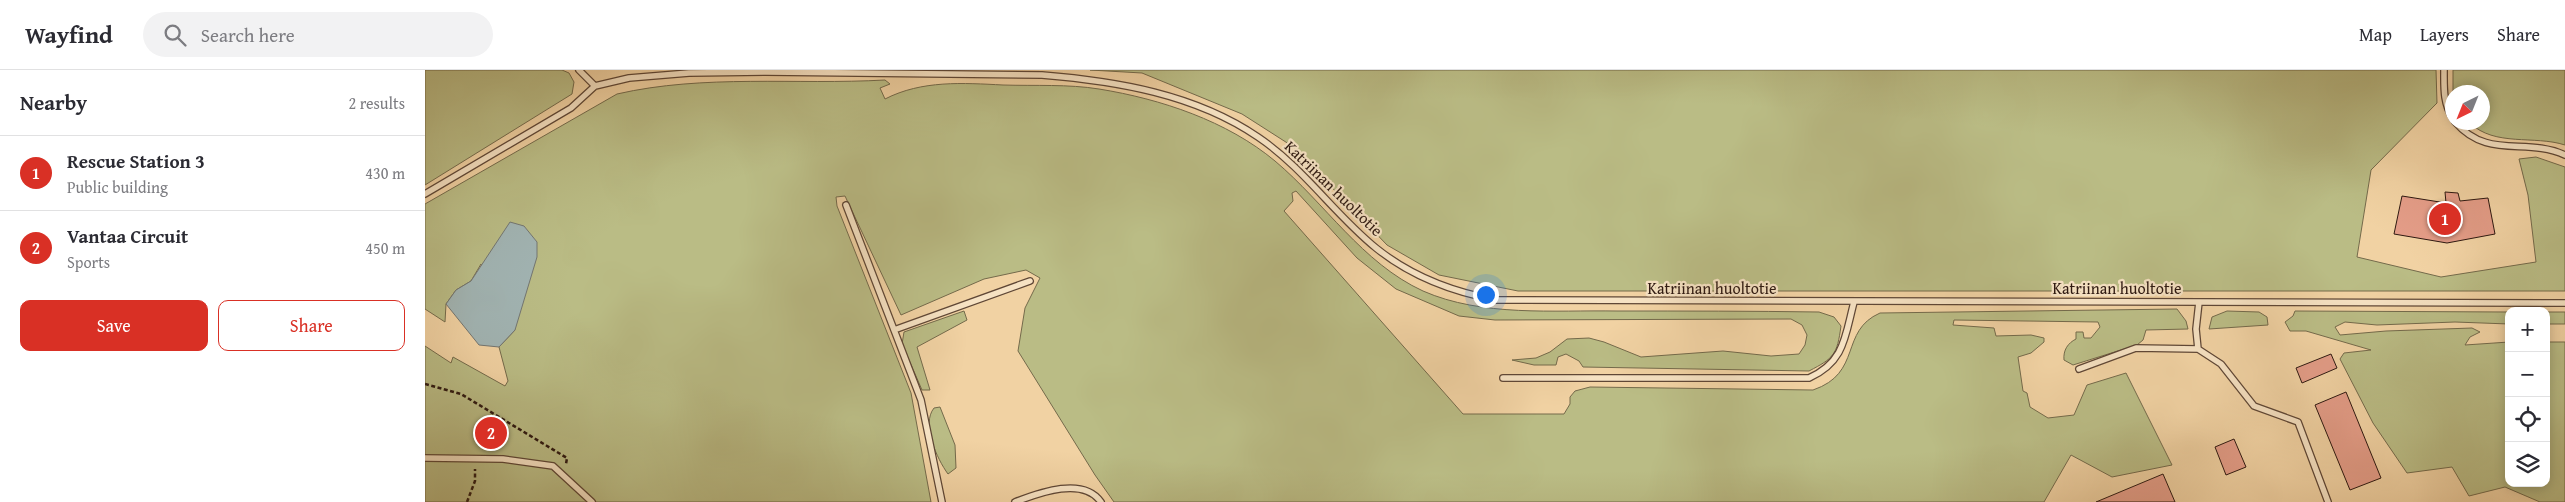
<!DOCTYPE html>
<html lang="en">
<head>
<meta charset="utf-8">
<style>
  :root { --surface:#fff; --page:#f2f2f3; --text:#2b2b33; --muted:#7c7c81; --line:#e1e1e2; --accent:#d93025 }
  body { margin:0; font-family:"Gentium Book Plus",serif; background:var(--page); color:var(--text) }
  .controls { position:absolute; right:15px; bottom:15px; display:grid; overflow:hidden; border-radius:10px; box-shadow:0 2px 12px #0003 }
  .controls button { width:45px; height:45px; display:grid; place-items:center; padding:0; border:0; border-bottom:1px solid var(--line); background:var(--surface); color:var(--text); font:25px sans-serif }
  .compass { position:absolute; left:2020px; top:15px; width:45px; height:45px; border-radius:50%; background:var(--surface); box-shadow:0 2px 12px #0003; rotate:223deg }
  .you { position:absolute; left:1060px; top:224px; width:18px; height:18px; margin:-12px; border:4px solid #fff; border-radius:50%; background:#1a73e8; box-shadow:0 0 0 8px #1a73e833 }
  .badge { display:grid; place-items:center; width:32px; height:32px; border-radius:50%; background:var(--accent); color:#fff; font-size:16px; font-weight:700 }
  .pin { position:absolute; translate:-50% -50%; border:2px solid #fff; box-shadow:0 1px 5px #0006 }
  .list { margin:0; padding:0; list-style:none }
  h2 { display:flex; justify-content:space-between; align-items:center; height:65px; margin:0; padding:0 20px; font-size:21px }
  h2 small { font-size:16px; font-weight:400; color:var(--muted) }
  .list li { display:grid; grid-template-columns:32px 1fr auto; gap:15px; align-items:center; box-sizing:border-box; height:75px; padding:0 20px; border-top:1px solid var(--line) }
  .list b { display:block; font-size:19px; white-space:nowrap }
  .list p { margin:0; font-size:16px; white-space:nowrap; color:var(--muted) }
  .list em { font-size:16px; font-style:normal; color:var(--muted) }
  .actions { display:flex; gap:10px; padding:15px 20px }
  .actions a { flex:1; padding:11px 0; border:1px solid var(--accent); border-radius:10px; text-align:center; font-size:18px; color:var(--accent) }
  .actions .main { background:var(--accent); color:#fff }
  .icon { flex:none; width:28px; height:28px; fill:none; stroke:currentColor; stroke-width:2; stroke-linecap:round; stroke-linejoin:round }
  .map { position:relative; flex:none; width:2140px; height:432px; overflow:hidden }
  header { display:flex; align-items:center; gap:30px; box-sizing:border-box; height:70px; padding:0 25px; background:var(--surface); border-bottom:1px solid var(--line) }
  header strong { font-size:24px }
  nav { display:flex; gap:28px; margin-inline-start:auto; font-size:18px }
  .search { width:350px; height:45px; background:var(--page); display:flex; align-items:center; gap:12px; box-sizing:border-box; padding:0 18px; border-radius:28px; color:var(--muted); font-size:19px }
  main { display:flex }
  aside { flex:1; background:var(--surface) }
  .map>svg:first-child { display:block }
  .green { fill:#babc85; stroke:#746a4b }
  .water { fill:#a1b4b3; stroke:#737672 }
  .building { fill:#e49d88; stroke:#2e1911 }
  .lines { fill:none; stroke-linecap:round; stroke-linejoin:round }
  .lane-casing { stroke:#5f4736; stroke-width:8 }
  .path { stroke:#2e1911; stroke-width:2.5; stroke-dasharray:4 2.5; stroke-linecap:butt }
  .lane { stroke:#f6e2c3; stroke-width:5.5 }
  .labels { text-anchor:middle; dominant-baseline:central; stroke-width:4.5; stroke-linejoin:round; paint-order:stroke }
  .street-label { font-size:16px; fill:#2e1911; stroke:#f6e2c3 }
</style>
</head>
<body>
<header>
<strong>Wayfind</strong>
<div class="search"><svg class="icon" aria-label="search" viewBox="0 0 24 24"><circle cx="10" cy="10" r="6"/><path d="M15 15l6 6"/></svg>Search here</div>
<nav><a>Map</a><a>Layers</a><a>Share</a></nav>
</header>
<main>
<aside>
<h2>Nearby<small>2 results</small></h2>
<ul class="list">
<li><span class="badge">1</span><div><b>Rescue Station 3</b><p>Public building</p></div><em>430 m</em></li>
<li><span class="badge">2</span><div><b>Vantaa Circuit</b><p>Sports</p></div><em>450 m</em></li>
</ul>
<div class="actions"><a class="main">Save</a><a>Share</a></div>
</aside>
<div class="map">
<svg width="2140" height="432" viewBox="0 0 2140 432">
  <rect width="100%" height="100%" fill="#f1d2a3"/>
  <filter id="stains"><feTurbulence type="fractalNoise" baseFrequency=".004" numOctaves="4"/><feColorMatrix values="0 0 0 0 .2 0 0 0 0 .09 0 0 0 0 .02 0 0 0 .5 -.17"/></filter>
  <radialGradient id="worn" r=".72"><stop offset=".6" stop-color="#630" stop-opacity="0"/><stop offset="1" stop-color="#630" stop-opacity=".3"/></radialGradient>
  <path class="green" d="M 0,0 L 137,0 L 144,3 L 149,12 L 147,24 L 0,115 Z
    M 665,0 L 2011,0 L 2012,33 L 1946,100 L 1932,187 L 2016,207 L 2111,192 L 2103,125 L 2094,89 L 2111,87 L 2140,97 L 2140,221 L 1093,221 L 1014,205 L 962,175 L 867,76 L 817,44 L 717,3 Z
    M 2028,0 L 2140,0 L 2140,75 C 2109,65 2070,77 2045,53 L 2058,52 L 2058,22 L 2028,22 Z
    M 460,10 L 465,14 L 455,18 L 460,29 C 497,10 538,13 578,15 C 610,16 643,14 674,19 C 736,29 802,51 850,91 C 900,133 937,193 998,221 C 1057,247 1129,240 1192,241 C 1260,241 1327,241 1394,242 L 1409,247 L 1416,256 C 1412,285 1409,288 1384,301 L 1158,297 L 1154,291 L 1141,284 L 1133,287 L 1131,295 L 1109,295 L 1087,290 L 1111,288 L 1125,282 L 1142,269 L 1164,268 L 1179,272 L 1216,287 L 1298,281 L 1346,286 L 1374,284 L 1380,275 L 1382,265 L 1377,255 L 1366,249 L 1070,250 L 1034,246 L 971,219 L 932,188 L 871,121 L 867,123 L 868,131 L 859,141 L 1038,344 L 1139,344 L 1145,334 L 1145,327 L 1150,321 L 1165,317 L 1388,320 C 1438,303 1414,261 1455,243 L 1752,239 L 1761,251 L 1763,259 L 1721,260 L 1718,270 L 1712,275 L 1648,295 L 1639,290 C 1638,280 1643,273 1651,269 L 1651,262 L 1658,262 L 1659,268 L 1666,268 L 1675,257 L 1673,252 L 1529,250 L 1528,255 L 1569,258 L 1571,266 L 1606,265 L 1619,268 L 1619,272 L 1606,283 L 1593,287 L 1598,321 L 1602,323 L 1605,337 L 1623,348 L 1649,345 L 1662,315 L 1701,303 L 1747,395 L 1687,407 L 1646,385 L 1619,432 L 689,432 L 670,405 L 593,281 L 600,238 L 615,208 L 601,200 L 559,209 L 476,245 L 420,126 L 411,127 L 412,136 L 486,323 L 506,432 L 0,432 L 0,276 L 26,293 L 28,287 L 80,316 L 83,311 L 74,277 L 90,260 L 56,194 L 46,211 L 31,220 L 21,234 L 20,252 L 0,239 L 0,134 L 192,24 C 279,4 371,15 460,10 Z
    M 539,241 L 542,250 L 492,277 L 505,320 L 497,320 L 477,274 L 479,262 Z
    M 1802,241 L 1834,242 L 1842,247 L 1843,255 L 1784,259 L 1787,247 Z
    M 1870,241 L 2084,242 L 2084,254 L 2030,252 L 1952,255 L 1920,252 L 1910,257 L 1915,265 L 1961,261 L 2047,258 L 2055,262 L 2045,267 L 2040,275 L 2084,272 L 2084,413 L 2121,413 L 2121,272 L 2140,272 L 2140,432 L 2115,432 L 2080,417 L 2044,426 L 2027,397 L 1982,403 L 1948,353 L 1915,289 L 1919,283 L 1946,280 L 1881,261 L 1865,261 L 1860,252 L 1868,246 Z
    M 2121,242 L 2140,242 L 2140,254 L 2121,254 Z
    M 515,337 L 530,375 L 531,398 L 523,404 C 512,389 496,354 509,338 Z"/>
  <path class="water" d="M 85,152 L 99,156 L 112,172 L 112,187 L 90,260 L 74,277 L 54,275 L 21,234 L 31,220 L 46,211 Z"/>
  <path class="building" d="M 2020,122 L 2033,123 L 2035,131 L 2063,128 L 2070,164 L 2022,173 L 1969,164 L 1977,126 L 2021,133 Z
    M 1906,284 L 1912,298 L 1877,313 L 1871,298 Z
    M 1921,322 L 1956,408 L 1925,420 L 1890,335 Z
    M 1809,369 L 1821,397 L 1801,405 L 1790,377 Z
    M 1738,404 L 1750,432 L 1671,432 Z"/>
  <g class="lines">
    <defs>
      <path id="lane" d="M 154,0 L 170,16
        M 2019,0 C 2019,18 2018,33 2028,49
        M 2030,52 C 2063,90 2100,67 2140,85
        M 0,124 L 146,38 L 170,16 L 204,8 L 264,3 L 341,2 L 617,5 C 691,11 770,24 833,67 C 879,98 909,144 951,178 C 987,207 1027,222 1072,230 L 2140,233
        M 421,135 L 496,330 L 517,432
        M 469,260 L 605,211
        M 1773,279 L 1771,259 L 1774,232
        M 1654,299 L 1711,278 L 1773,279 L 1796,294 L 1829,336 L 1873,352 L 1903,432
        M 1078,308 L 1384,308 C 1420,292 1420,266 1429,232
        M 0,388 L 78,389 L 128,396 L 167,432
        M 590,432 C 614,423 658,406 676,432"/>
    </defs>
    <use href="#lane" class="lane-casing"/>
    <path class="path" d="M 0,314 L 36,324 L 142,388 L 141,394
      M 42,432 L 50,411 L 50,399"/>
    <use href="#lane" class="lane"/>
  </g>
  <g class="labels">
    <g class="street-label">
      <text transform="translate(909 118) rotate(44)">Katriinan huoltotie</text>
      <text x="1287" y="218">Katriinan huoltotie</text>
      <text x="1692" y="218">Katriinan huoltotie</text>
    </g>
  </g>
  <rect width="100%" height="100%" filter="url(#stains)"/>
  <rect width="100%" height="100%" fill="url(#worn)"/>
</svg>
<div class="controls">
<button>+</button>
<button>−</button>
<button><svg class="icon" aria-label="locate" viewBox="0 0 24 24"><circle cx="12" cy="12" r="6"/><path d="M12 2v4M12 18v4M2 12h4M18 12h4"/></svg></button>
<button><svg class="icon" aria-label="layers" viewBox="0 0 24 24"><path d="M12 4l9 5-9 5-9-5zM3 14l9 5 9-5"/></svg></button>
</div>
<svg class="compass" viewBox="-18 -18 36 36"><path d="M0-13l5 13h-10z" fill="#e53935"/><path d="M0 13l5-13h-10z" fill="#7c7c81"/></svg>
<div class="you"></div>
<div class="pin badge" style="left:2020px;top:149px">1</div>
<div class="pin badge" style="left:66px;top:363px">2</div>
</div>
</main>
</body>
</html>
